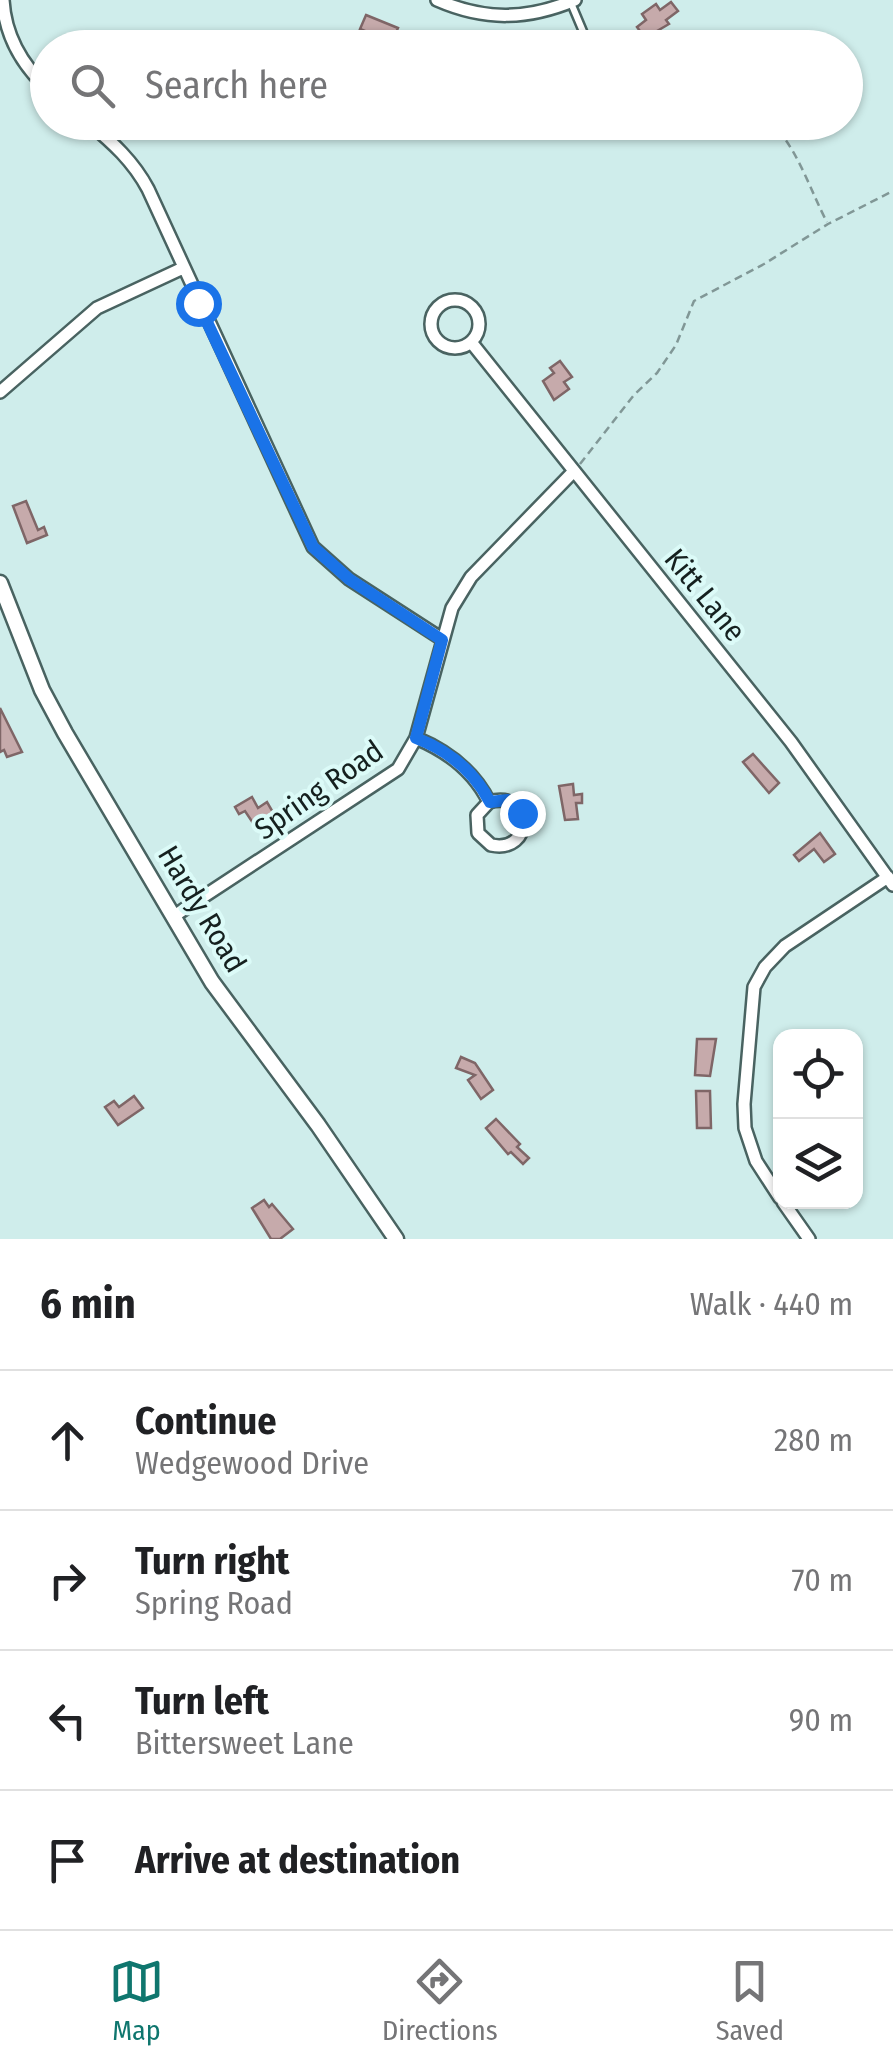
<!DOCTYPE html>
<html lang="en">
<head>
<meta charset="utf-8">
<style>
  :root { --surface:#fff; --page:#f2f2f2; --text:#202124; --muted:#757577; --line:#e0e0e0; --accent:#0f766e }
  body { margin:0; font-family:"Fira Sans Condensed",sans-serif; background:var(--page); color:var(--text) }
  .controls { position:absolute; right:30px; bottom:30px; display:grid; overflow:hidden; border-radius:20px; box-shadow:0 2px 8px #0004 }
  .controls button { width:90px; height:90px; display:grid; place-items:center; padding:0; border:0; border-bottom:2px solid var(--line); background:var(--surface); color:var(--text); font:50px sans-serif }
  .stop { position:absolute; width:30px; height:30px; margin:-22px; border:8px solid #1a73e8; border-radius:50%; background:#fff }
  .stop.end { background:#1a73e8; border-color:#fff; box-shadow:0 2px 10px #0008 }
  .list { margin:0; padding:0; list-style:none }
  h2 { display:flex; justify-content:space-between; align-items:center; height:130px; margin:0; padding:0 40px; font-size:42px }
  h2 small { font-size:32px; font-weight:400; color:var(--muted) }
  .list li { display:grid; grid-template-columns:65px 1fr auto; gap:30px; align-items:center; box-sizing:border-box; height:140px; padding:0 40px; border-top:2px solid var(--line) }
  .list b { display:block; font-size:38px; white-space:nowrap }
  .list p { margin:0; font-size:32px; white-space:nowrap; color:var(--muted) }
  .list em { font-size:32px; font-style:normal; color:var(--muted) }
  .icon { flex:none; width:55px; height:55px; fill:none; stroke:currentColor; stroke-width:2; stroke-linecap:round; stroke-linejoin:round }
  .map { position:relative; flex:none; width:893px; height:1239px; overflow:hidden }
  .search { position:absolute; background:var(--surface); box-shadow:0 2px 8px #0004; left:30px; right:30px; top:30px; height:110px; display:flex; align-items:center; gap:25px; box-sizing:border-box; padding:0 35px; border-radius:55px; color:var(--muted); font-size:38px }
  .sheet { height:690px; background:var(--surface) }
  nav { display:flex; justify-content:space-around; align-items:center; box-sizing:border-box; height:140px; border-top:2px solid var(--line); background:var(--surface); font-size:28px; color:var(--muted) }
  nav a { display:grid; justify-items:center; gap:5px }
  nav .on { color:var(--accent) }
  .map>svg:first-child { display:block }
  .building { fill:#c6aaab; stroke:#7f6667; stroke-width:2.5 }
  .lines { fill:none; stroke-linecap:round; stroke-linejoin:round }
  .service-casing { stroke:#496361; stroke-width:11 }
  .minor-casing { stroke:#496361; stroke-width:16 }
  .tertiary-casing { stroke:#496361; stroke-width:19 }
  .path { stroke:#819796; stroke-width:2.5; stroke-dasharray:8 5; stroke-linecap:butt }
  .service { stroke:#fff; stroke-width:6 }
  .minor { stroke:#fff; stroke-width:11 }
  .tertiary { stroke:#fff; stroke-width:14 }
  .route { stroke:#1a73e8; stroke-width:12 }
  .labels { text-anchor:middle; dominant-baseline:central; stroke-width:8; stroke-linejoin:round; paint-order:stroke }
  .street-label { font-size:30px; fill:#15201f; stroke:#dcfbf8 }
</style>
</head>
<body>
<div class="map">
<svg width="893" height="1239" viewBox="0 0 893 1239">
  <rect width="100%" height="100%" fill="#cfedeb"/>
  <path class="building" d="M 671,2 L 678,11 L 666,20 L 669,24 L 645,38 L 637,27 L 646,20 L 642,14 L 656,4 L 660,10 Z
    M 366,15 L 398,28 L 392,42 L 386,39 L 384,44 L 375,40 L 377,36 L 360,29 Z
    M 560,361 L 572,377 L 564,382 L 569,389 L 554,400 L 543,381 L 554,373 L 550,368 Z
    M 26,501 L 38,530 L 44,527 L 47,535 L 27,543 L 13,506 Z
    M 0,708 L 22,752 L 7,757 L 4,750 L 0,752 Z
    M 753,754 L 779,783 L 769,793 L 743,762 Z
    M 573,784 L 574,795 L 582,794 L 582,803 L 576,803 L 578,819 L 565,820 L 559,786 Z
    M 252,797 L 258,808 L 267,802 L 274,814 L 255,826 L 245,811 L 239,814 L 235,807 Z
    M 820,833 L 835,854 L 824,862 L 814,849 L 799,861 L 794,855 Z
    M 697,1039 L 716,1039 L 710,1076 L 695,1075 Z
    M 461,1057 L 475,1063 L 493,1090 L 481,1099 L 468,1080 L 475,1075 L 456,1068 Z
    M 696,1091 L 710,1091 L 711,1128 L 697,1128 Z
    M 134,1096 L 143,1108 L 118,1125 L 105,1107 L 114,1101 L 119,1107 Z
    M 496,1119 L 520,1144 L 517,1147 L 529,1158 L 523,1164 L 511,1152 L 508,1154 L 486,1128 Z
    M 264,1200 L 269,1207 L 272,1204 L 293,1229 L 280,1239 L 271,1239 L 252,1208 Z"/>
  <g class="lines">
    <defs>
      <path id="service" d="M 571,3 L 590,48"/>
      <path id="minor" d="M 3,0 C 5,36 22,65 48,89
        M 437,0 C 485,21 527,20 575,0
        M 88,122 C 113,143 133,161 148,189 L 313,547 L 349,579 L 442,639
        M431 324a24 24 0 1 1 48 0a24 24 0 1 1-48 0Z
        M 471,342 L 791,742 L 893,885
        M 0,392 L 97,308 L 183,268
        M 416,738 C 447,751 474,771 489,802 C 533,789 535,854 491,845 L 478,833 L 477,815 L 489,802
        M 174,916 L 398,769 L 416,738 L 452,608 L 471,577 L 574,471
        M 780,1198 L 756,1161 L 745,1128 L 744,1104 L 754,987 L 765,967 L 785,946 L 888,877
        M 783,1202 L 809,1239"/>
      <path id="tertiary" d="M 0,583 L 42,690 L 65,733 L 212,982 L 318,1125 L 396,1239"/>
    </defs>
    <use href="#service" class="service-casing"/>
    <use href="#minor" class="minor-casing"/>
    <use href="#tertiary" class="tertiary-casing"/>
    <path class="path" d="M 640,122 L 648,125 L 726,122
      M 768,122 C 794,138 812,195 827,222
      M 580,464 L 634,395 L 657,373 L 676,345 L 694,301 L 764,264 L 828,224 L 893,191"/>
    <use href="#service" class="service"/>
    <use href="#minor" class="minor"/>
    <use href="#tertiary" class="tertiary"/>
  </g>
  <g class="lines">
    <path class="route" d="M 198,303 L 313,547 L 349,579 L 442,640 L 416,738 C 447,750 474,771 490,802 L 508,800 L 522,813"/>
  </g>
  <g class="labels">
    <g class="street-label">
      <text transform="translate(705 595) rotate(51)">Kitt Lane</text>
      <text transform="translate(319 790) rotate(-35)">Spring Road</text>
      <text transform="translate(202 909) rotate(59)">Hardy Road</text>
    </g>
  </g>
</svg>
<div class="controls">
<button><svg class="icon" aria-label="locate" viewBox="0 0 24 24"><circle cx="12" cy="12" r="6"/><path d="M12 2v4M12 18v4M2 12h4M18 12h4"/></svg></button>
<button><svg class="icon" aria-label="layers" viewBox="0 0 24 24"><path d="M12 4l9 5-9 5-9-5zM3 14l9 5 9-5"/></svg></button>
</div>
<div class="stop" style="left:198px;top:303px"></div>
<div class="stop end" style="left:522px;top:813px"></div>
<div class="search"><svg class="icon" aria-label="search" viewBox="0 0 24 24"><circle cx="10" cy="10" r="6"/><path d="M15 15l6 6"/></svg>Search here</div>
</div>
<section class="sheet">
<h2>6 min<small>Walk · 440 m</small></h2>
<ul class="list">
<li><svg class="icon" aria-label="ahead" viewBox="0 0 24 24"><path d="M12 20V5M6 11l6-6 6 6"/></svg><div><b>Continue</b><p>Wedgewood Drive</p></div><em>280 m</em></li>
<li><svg class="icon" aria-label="right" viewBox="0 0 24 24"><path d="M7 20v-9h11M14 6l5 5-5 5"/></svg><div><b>Turn right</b><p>Spring Road</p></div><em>70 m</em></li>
<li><svg class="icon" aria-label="left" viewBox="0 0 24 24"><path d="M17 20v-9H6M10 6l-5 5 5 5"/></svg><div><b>Turn left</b><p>Bittersweet Lane</p></div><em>90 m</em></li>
<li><svg class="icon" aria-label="arrive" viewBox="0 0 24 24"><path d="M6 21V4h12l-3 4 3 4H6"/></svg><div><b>Arrive at destination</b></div></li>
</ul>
</section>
<nav>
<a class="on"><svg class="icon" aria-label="map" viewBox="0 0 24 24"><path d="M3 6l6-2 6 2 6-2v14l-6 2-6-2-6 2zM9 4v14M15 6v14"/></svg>Map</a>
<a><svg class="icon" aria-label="directions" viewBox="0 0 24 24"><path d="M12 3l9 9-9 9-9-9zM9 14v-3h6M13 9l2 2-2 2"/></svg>Directions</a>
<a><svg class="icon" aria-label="saved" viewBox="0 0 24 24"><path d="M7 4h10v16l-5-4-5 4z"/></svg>Saved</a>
</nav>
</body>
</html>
